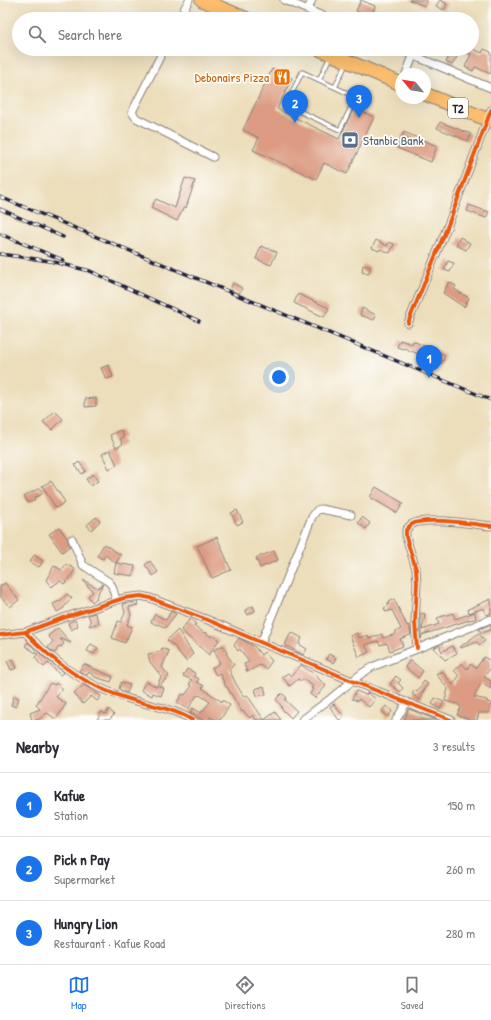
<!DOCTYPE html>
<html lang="en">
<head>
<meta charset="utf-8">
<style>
  :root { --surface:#fff; --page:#f7f7f7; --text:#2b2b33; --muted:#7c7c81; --line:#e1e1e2; --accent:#1a73e8 }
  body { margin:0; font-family:"Patrick Hand",sans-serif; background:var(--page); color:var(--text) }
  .compass { position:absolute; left:395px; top:68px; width:36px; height:36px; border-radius:50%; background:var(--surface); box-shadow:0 4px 16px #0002; rotate:300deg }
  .you { position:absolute; left:279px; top:377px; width:14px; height:14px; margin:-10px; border:3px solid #fff; border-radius:50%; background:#1a73e8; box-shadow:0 0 0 6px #1a73e833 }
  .badge { display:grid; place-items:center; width:26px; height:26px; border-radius:50%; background:var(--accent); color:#fff; font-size:13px; font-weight:700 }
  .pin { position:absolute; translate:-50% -33px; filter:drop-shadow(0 1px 2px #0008) }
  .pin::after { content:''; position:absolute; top:21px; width:14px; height:12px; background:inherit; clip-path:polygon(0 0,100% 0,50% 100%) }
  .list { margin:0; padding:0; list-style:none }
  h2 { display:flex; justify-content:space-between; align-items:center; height:52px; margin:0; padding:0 16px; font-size:17px }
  h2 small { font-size:13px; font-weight:400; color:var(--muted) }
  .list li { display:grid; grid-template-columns:26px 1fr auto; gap:12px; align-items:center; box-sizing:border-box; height:64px; padding:0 16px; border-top:1px solid var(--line) }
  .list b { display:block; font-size:15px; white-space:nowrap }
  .list p { margin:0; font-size:13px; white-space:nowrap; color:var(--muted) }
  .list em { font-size:13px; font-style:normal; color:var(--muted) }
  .icon { flex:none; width:22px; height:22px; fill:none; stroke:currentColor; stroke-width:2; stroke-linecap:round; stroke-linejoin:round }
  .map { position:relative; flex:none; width:491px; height:720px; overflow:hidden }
  .search { position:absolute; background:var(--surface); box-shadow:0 4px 16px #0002; left:12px; right:12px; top:12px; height:44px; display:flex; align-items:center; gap:10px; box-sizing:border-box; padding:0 14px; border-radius:22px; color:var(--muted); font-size:15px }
  .sheet { height:244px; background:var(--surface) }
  nav { display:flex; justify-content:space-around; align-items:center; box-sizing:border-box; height:56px; border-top:1px solid var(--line); background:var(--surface); font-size:11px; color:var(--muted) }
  nav a { display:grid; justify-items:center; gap:2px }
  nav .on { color:var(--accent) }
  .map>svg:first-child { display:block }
  .building { fill:#dc9b82 }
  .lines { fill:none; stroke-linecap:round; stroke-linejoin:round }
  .lane-casing { stroke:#87807b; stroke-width:5.5 }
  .street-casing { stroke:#87807b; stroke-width:9 }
  .highway-casing { stroke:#87807b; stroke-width:15 }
  .lane { stroke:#fff; stroke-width:3.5 }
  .street { stroke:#fff; stroke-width:7 }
  .highway { stroke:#fbbd6e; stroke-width:13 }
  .rail-casing { stroke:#22223b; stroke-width:3.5 }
  .rail { stroke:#fdfcf7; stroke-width:2; stroke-dasharray:6; stroke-linecap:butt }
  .cycleway-casing { stroke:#fdfcf7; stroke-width:6 }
  .cycleway { stroke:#e8590c; stroke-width:4 }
  .labels { text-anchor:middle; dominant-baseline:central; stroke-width:3.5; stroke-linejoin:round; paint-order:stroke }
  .shield { fill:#fdfcf7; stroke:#646373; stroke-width:1 }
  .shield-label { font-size:12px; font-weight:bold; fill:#22223b }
  .food-label { font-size:13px; fill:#c56008; stroke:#fdfcf7; text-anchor:end }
  .service-label { font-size:13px; fill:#4e5e75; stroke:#fdfcf7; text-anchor:start }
</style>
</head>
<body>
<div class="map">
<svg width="491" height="720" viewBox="0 0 491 720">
  <rect width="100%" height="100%" fill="#fdfcf7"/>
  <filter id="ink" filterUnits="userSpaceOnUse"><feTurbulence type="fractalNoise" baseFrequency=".025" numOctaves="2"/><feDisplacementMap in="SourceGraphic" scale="8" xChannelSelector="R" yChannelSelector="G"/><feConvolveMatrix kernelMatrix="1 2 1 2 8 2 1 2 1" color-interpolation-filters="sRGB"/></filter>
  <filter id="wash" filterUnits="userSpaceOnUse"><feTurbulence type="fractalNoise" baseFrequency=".012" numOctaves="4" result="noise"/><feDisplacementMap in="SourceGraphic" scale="16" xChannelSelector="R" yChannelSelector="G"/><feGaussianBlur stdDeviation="0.9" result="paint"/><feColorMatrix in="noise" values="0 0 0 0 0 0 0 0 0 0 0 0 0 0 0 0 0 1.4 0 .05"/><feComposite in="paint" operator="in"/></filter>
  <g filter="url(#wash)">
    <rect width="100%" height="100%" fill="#ecdebb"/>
    <g id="blocks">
      <path class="building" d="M 361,0 L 375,6 L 371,17 L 356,11 Z
        M 409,0 L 427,0 L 425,6 Z
        M 440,0 L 447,4 L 444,10 L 436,6 Z
        M 452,49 L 473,49 L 482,53 L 484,49 L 491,52 L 491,74 L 475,67 L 473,71 L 465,67 L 471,54 L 461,50 L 452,65 L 446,62 Z
        M 272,69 L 292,78 L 277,109 L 339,139 L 354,108 L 374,117 L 347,174 L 324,163 L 316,179 L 253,150 L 259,138 L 243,130 Z
        M 440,122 L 471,134 L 468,141 L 437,128 Z
        M 404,132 L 437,146 L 431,162 L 397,148 Z
        M 185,178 L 195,181 L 186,208 L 184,207 L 177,221 L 151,208 L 156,199 L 175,208 Z
        M 469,205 L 489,212 L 486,218 L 467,211 Z
        M 460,237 L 470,243 L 466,250 L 456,245 Z
        M 376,240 L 387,246 L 389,242 L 394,244 L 390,253 L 380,249 L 379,251 L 372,248 Z
        M 261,246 L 277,252 L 271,265 L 256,259 Z
        M 448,261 L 454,263 L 450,272 L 444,270 Z
        M 363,265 L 370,267 L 369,274 L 362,272 Z
        M 449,282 L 456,286 L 454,289 L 469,298 L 464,307 L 443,293 Z
        M 233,283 L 242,288 L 239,294 L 230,289 Z
        M 298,294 L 329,308 L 324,317 L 294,303 Z
        M 362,308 L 376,315 L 374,320 L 360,315 Z
        M 400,340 L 412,344 L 413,341 L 445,355 L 442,364 L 404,348 L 403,349 L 397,347 Z
        M 109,365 L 113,377 L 106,379 L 101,368 Z
        M 96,398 L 96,406 L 85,407 L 85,399 Z
        M 55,411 L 63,419 L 52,430 L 43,422 Z
        M 121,430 L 124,437 L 120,439 L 123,444 L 116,448 L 110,435 Z
        M 110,450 L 117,465 L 109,469 L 102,454 Z
        M 79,462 L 86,471 L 82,474 L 75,465 Z
        M 93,474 L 98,481 L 91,486 L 86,479 Z
        M 51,481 L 65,502 L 56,508 L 42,486 Z
        M 376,487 L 403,503 L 397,513 L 370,497 Z
        M 40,488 L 42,494 L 34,498 L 35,500 L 28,503 L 24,496 Z
        M 237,510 L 243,522 L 237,525 L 231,513 Z
        M 96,517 L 100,521 L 91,530 L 87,525 Z
        M 362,517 L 370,523 L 366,529 L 358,523 Z
        M 59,527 L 67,538 L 70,546 L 62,552 L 49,534 Z
        M 217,537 L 231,570 L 212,578 L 197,546 Z
        M 104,544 L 121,555 L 116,563 L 105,555 L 103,559 L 97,556 Z
        M 274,551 L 278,560 L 260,568 L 256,558 Z
        M 34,555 L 43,561 L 39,567 L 30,562 Z
        M 150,561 L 158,572 L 153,576 L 145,565 Z
        M 116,563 L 135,566 L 133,576 L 114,573 Z
        M 66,564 L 75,569 L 70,578 L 64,584 L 60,581 L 51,587 L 46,580 L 54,566 L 62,570 Z
        M 83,580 L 98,588 L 103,584 L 96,597 L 97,598 L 92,602 L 88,596 L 93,592 Z
        M 5,583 L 19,600 L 10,607 L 0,596 L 0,586 Z
        M 67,594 L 72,598 L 64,607 L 64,608 L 57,612 L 53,604 L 61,600 Z
        M 394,599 L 407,626 L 409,625 L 411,635 L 410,635 L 400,639 L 403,646 L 390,651 L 387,643 L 380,645 L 378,641 L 365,645 L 369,652 L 359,657 L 350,636 L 357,633 L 359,638 L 368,635 L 369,639 L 382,634 L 383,638 L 396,634 L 395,632 L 401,629 L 392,610 L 386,612 L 384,608 L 389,605 L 388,602 Z
        M 491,599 L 491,613 L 486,615 L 484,608 L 469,613 L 468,609 Z
        M 137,602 L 138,605 L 129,607 L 131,615 L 127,625 L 132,627 L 125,643 L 112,638 L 118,621 L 121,622 L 125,613 L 123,604 Z
        M 253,606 L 255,611 L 248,615 L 245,610 Z
        M 171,611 L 176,614 L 165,628 L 158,624 L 157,625 L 151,622 L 155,614 L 166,620 Z
        M 475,612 L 476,619 L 469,620 L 422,635 L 421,639 L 421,613 L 425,614 L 422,630 L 439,624 L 437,618 L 453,613 L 455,619 Z
        M 95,613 L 99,623 L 89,626 L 91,622 L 88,615 Z
        M 190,619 L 196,624 L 194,625 L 204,633 L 205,632 L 211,637 L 212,635 L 219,640 L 209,655 L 181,630 Z
        M 75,620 L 78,626 L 71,630 L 68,623 Z
        M 491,624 L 491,630 L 481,633 L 479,629 Z
        M 58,628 L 71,643 L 61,639 L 60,639 L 64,643 L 61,647 L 59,646 L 55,653 L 48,648 L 53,641 L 48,636 Z
        M 178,630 L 193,654 L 186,661 L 172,644 L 172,645 L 167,640 Z
        M 291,632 L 302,638 L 299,644 L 307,649 L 303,655 L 285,645 Z
        M 479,633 L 485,641 L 479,645 L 477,642 L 461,648 L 460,647 Z
        M 239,638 L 254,646 L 261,655 L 264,652 L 272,661 L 266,669 L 260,665 L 247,672 L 244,664 L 249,662 L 240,649 L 238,651 L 234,645 Z
        M 28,642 L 44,657 L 64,672 L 60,675 L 48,663 L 44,667 L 39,663 L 35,657 L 38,654 L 25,646 Z
        M 91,644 L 98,648 L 94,654 L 87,651 Z
        M 439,645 L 442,652 L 452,646 L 457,653 L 445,660 L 434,648 Z
        M 222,646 L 224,646 L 227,653 L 226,653 L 234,665 L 229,669 L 235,682 L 244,697 L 247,695 L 264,720 L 256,720 L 253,715 L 250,718 L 243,711 L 242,712 L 227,687 L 226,687 L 220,673 L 216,675 L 212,668 L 220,663 L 214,650 Z
        M 162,648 L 169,651 L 162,667 L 169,676 L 159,686 L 164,688 L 161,696 L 153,693 L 152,696 L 141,690 L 146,681 L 157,687 L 161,676 L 150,662 L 148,654 L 161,651 Z
        M 329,654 L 336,658 L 333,663 L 326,659 Z
        M 484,657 L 491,661 L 491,667 L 484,677 L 491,681 L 491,689 L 481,683 L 474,697 L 487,700 L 487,702 L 491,703 L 489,713 L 479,713 L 477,720 L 471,720 L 457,715 L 461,707 L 457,704 L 445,701 L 448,689 L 436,674 L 442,671 L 453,685 L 459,676 L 454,670 L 462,663 L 467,669 L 470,664 L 476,668 Z
        M 13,659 L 17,668 L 11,670 L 7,661 Z
        M 410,660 L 423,671 L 418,678 L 405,667 Z
        M 84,664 L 113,677 L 111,682 L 95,677 L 89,672 L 87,675 L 79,671 Z
        M 301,665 L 317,676 L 317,677 L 326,686 L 315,698 L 310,694 L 313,689 L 311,688 L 313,686 L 303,679 L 301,681 L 298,679 L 290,686 L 282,677 L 288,673 L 291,676 Z
        M 187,669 L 195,673 L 194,676 L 199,679 L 197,682 L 204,686 L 202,688 L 222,702 L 222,700 L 230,705 L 220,720 L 215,720 L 210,717 L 208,720 L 202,720 L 190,713 L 193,708 L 201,713 L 210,702 L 200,695 L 199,696 L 197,695 L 188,709 L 177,703 L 182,694 L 185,695 L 192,686 L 189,684 L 192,680 L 183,676 Z
        M 396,676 L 401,680 L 398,683 L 403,688 L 400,692 L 390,684 Z
        M 424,681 L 428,684 L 421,695 L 423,696 L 420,700 L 412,694 L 415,690 L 417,692 Z
        M 121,682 L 130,685 L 127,693 L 119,689 Z
        M 50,683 L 55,685 L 56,683 L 63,689 L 56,697 L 66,704 L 56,719 L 47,713 L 38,720 L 32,720 L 30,713 L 40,709 L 36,705 Z
        M 84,685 L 101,696 L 97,701 L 91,696 L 83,704 L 74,693 Z
        M 264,686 L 266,694 L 257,696 L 255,689 Z
        M 356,691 L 366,695 L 368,693 L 376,699 L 369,707 L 359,699 L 358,701 L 352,699 Z
        M 281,694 L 283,694 L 287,698 L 285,700 L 297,711 L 291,718 L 281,708 L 282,707 L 276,699 Z
        M 14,696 L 19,698 L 16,707 L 11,705 Z
        M 435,698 L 444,702 L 440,709 L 432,704 Z
        M 334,704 L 340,712 L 344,715 L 341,720 L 339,720 L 330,707 Z
        M 386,706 L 392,711 L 388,717 L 382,711 Z
        M 109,709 L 114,715 L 109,720 L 97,720 L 101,712 L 106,714 Z
        M 409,709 L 437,720 L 404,720 Z
        M 275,712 L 281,720 L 264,720 Z"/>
    </g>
  </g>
  <g filter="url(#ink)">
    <use href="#blocks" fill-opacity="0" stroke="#87807b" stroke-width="1"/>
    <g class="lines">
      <defs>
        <path id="lane" d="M 302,72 L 356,97 L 340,130 L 286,105 Z
          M 319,80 L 330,57
          M 335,87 L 346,64"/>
        <path id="street" d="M 284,0 L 330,19
          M 308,9 L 312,0
          M 179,19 L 189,0
          M 164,49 L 132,112 L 136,118 L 213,157
          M 398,49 L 491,88
          M 406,74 L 413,56
          M 408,323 L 448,225 L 491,110
          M 72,539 L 83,565 L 109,582 L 112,586 L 116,600
          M 25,632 C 53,662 87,686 126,698 C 147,705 173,708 192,720
          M 0,635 L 25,632 L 66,617 L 124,598 L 141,596 L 150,598 L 208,620 L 352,681 L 451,720
          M 261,643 L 312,517 L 317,510 L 321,509 L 351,515
          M 417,648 L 415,623 L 417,583 L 416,569 L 406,537 L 406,530 C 409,526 412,523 418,522 C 439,518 470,524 491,526
          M 302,720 L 330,699 L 361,674 L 372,667 L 491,619
          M 396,720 L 407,702"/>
        <path id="highway" d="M 202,0 L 247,19
          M 319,49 L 401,84
          M 425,94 L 491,121"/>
      </defs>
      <use href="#lane" class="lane-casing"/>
      <use href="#street" class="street-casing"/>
      <use href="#highway" class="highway-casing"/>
      <use href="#lane" class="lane"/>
      <use href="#street" class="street"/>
      <use href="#highway" class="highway"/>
      <defs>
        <path id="rail" d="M 0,197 L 491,400
          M 0,209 L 63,237
          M 0,234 L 63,260
          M 0,254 L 50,261 L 90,271 L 199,321"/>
      </defs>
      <use href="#rail" class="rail-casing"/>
      <use href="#rail" class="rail"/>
      <defs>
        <path id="cycleway" d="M 408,323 L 448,225 L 491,110
          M 25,632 C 53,662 87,686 126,698 C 147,705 173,708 192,720
          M 0,635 L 25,632 L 66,617 L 124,598 L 141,596 L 150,598 L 208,620 L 352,681 L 451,720
          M 417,648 L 415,623 L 417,583 L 416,569 L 406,537 L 406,530 C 409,526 412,523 418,522 C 439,518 470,524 491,526"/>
      </defs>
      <use href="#cycleway" class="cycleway-casing"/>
      <use href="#cycleway" class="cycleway"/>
    </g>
  </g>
  <defs>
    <symbol id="restaurant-square" viewBox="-11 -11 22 22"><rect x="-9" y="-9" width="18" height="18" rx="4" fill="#e8710a" stroke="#fdfcf7"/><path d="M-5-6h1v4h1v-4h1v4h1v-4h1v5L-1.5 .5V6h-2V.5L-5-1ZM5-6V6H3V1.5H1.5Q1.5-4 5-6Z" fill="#fff"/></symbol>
    <symbol id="bank-square" viewBox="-11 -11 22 22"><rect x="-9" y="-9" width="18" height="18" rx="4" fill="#5c6f8a" stroke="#fdfcf7"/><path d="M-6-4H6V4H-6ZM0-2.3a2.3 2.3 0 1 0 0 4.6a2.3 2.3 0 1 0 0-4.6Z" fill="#fff"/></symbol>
  </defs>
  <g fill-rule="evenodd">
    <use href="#restaurant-square" x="272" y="67" width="20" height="20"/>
    <use href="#bank-square" x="340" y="130" width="20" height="20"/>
  </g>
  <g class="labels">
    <rect class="shield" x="448" y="98" width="20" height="20" rx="3"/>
    <g class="shield-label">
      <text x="458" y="108">T2</text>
    </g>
    <g class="food-label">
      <text x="269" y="77">Debonairs Pizza</text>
    </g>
    <g class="service-label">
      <text x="363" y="140">Stanbic Bank</text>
    </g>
  </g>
</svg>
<svg class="compass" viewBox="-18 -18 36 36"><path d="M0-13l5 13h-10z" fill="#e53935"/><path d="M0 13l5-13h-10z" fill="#7c7c81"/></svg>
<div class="you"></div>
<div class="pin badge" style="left:429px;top:378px">1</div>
<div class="pin badge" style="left:295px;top:123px">2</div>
<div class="pin badge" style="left:359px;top:118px">3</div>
<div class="search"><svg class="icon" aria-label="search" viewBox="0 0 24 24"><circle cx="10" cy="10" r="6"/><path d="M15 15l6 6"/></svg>Search here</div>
</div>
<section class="sheet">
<h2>Nearby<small>3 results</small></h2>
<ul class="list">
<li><span class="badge">1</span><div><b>Kafue</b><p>Station</p></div><em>150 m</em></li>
<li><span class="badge">2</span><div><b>Pick n Pay</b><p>Supermarket</p></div><em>260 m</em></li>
<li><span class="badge">3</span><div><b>Hungry Lion</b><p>Restaurant · Kafue Road</p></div><em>280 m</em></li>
</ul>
</section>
<nav>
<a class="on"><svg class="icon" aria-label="map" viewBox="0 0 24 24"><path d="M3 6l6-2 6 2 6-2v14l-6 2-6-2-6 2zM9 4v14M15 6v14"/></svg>Map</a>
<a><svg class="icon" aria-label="directions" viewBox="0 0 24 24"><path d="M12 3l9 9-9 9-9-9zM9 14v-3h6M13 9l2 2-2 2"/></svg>Directions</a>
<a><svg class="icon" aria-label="saved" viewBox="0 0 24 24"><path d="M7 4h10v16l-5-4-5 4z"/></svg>Saved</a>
</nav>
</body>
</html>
